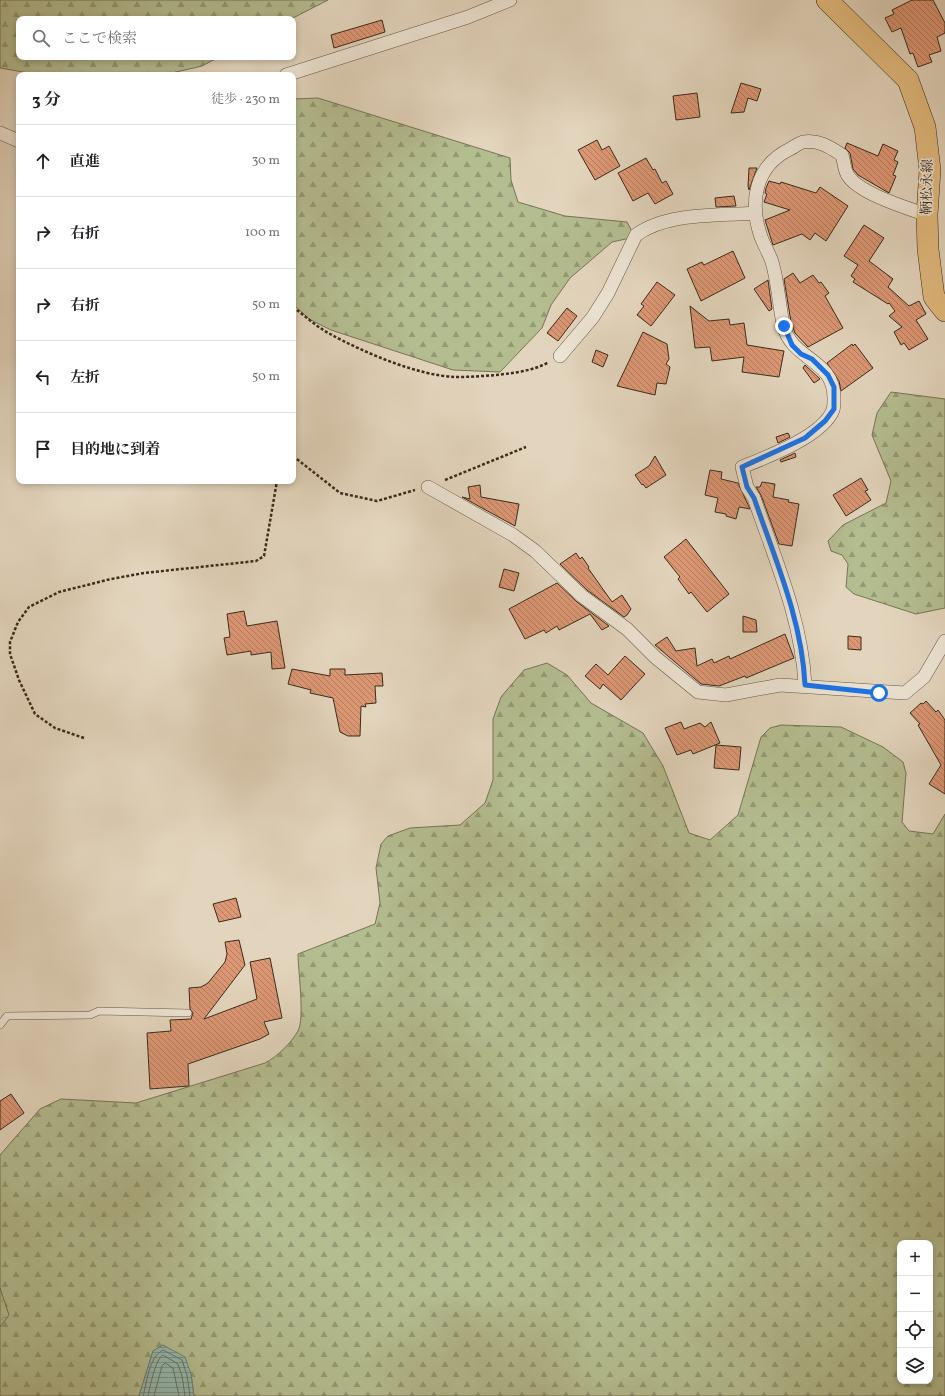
<!DOCTYPE html>
<html lang="ja">
<head>
<meta charset="utf-8">
<style>
  :root { --surface:#fff; --page:#f6f6f6; --text:#202124; --muted:#757577; --line:#e0e0e0 }
  body { margin:0; font-family:Vollkorn,"Noto Serif JP",serif; background:var(--page); color:var(--text) }
  .controls { position:absolute; right:12px; bottom:12px; display:grid; overflow:hidden; border-radius:8px; box-shadow:0 2px 6px #0003 }
  .controls button { width:36px; height:36px; display:grid; place-items:center; padding:0; border:0; border-bottom:1px solid var(--line); background:var(--surface); color:var(--text); font:20px sans-serif }
  .stop { position:absolute; width:12px; height:12px; margin:-9px; border:3px solid #1a73e8; border-radius:50%; background:#fff }
  .stop.end { background:#1a73e8; border-color:#fff; box-shadow:0 1px 4px #0008 }
  .list { margin:0; padding:0; list-style:none }
  h2 { display:flex; justify-content:space-between; align-items:center; height:52px; margin:0; padding:0 16px; font-size:17px }
  h2 small { font-size:13px; font-weight:400; color:var(--muted) }
  .list li { display:grid; grid-template-columns:26px 1fr auto; gap:12px; align-items:center; box-sizing:border-box; height:72px; padding:0 16px; border-top:1px solid var(--line) }
  .list b { display:block; font-size:15px; white-space:nowrap }
  .list em { font-size:13px; font-style:normal; color:var(--muted) }
  .icon { flex:none; width:22px; height:22px; fill:none; stroke:currentColor; stroke-width:2; stroke-linecap:round; stroke-linejoin:round }
  .map { position:relative; flex:none; width:945px; height:1396px; overflow:hidden }
  .search { position:absolute; background:var(--surface); box-shadow:0 2px 6px #0003; left:16px; top:16px; width:280px; height:44px; display:flex; align-items:center; gap:10px; box-sizing:border-box; padding:0 14px; border-radius:8px; color:var(--muted); font-size:15px }
  .panel { position:absolute; background:var(--surface); box-shadow:0 2px 6px #0003; left:16px; top:72px; width:280px; height:412px; border-radius:8px }
  .map>svg:first-child { display:block }
  .forest { fill:url(#forest-firs); stroke:#777456; fill-rule:evenodd }
  .park { fill:url(#park-crowns); stroke:#777456 }
  .water { fill:url(#water-rules); stroke:#718074 }
  .lines { fill:none; stroke-linecap:round; stroke-linejoin:round }
  .shore { stroke:#687266; stroke-width:1 }
  .building { fill:url(#building-back-hatch); stroke:#3a2b1b }
  .service-casing { stroke:#645644; stroke-width:8 }
  .minor-casing { stroke:#645644; stroke-width:14 }
  .primary-casing { stroke:#3a2b1b; stroke-width:22 }
  .path { stroke:#3a2b1b; stroke-width:2.5; stroke-dasharray:3 2; stroke-linecap:butt }
  .service { stroke:#ede4d4; stroke-width:7 }
  .minor { stroke:#ede4d4; stroke-width:13 }
  .primary { stroke:#e2ba7e; stroke-width:21 }
  .route { stroke:#1a73e8; stroke-width:5 }
  .labels { text-anchor:middle; dominant-baseline:central; stroke-width:3; stroke-linejoin:round; paint-order:stroke }
  .street-label { font-size:14px; fill:#3a2b1b; stroke:#ede4d4 }
</style>
</head>
<body>
<div class="map">
<svg width="945" height="1396" viewBox="0 0 945 1396">
  <defs>
    <pattern id="forest-firs" width="22" height="20" patternUnits="userSpaceOnUse"><rect width="22" height="20" fill="#b4bd90"/><path d="M5 1l3.5 6h-7zM16 11l3.5 6h-7z" fill="#939a75"/></pattern>
    <pattern id="park-crowns" width="20" height="18" patternUnits="userSpaceOnUse"><rect width="20" height="18" fill="#b4bd90"/><path d="M2 6a3 3 0 1 1 6 0M12 15a3 3 0 1 1 6 0" fill="none" stroke="#939a75"/></pattern>
    <pattern id="water-rules" width="6" height="5" patternUnits="userSpaceOnUse"><rect width="6" height="5" fill="#95b9b0"/><path d="M0 2.5h6" fill="none" stroke="#7b978e"/></pattern>
    <pattern id="building-back-hatch" width="6" height="6" patternUnits="userSpaceOnUse"><rect width="6" height="6" fill="#dd9775"/><path d="M-1 5l2 2M0 0l6 6M5-1l2 2" fill="none" stroke="#b47b5f"/></pattern>
  </defs>
  <rect width="100%" height="100%" fill="#e3d5bd"/>
  <filter id="stains"><feTurbulence type="fractalNoise" baseFrequency=".005" numOctaves="4"/><feColorMatrix values="0 0 0 0 .2 0 0 0 0 .09 0 0 0 0 .02 0 0 0 .5 -.17"/></filter>
  <radialGradient id="worn" r=".72"><stop offset=".6" stop-color="#630" stop-opacity="0"/><stop offset="1" stop-color="#630" stop-opacity=".3"/></radialGradient>
  <path class="forest" d="M 0,0 L 328,0 L 291,19 L 19,19 L 19,57 L 219,57 L 202,66 L 163,75 L 40,75 L 0,68 Z
    M 318,98 L 510,158 L 511,180 L 518,202 L 565,216 L 627,222 L 635,237 L 612,242 L 570,278 L 551,305 L 542,328 L 500,372 L 453,370 L 331,330 L 309,319 L 293,304 L 293,99 Z
    M 891,392 L 945,399 L 945,608 L 916,614 L 854,594 L 846,587 L 848,564 L 842,555 L 831,551 L 828,541 L 843,525 L 886,503 L 891,481 L 872,435 L 877,413 Z
    M 547,663 L 567,675 L 591,703 L 643,733 L 663,766 L 689,833 L 710,840 L 738,815 L 761,737 L 770,728 L 781,725 L 841,727 L 883,747 L 903,762 L 906,773 L 902,822 L 909,831 L 933,834 L 945,814 L 945,1396 L 194,1396 L 191,1374 L 163,1345 L 153,1351 L 139,1396 L 0,1396 L 0,1155 L 40,1109 L 61,1099 L 136,1103 L 265,1063 C 277,1057 291,1043 298,1031 C 305,1018 298,970 298,954 L 375,924 L 380,903 L 376,868 L 381,844 L 388,836 L 410,828 L 460,825 L 485,803 L 493,780 L 493,719 L 501,697 L 524,670 ZM 900,1243 L 930,1243 L 930,1381 L 900,1381 Z"/>
  <path class="park" d="M 0,1288 L 9,1315 L 0,1327 Z"/>
  <path class="water" d="M 163,1345 L 185,1357 L 191,1374 L 194,1396 L 139,1396 L 153,1351 Z"/>
  <g class="lines">
    <path class="shore" d="M 143,1396 C 147,1382 149,1357 163,1350 L 182,1360 L 187,1375 L 190,1396
      M 148,1396 C 150,1387 155,1360 163,1355 L 178,1364 L 182,1376 L 185,1396
      M 154,1396 L 162,1366 L 165,1363 L 173,1368 L 179,1396"/>
  </g>
  <path class="building" d="M 912,0 L 933,0 L 945,23 L 945,33 L 937,37 L 941,51 L 929,55 L 932,62 L 918,67 L 913,53 L 910,54 L 901,28 L 892,32 L 885,18 L 894,14 L 892,10 Z
    M 382,20 L 385,32 L 334,48 L 331,35 Z
    M 741,83 L 761,89 L 757,101 L 748,98 L 744,112 L 731,113 Z
    M 697,93 L 700,117 L 676,120 L 673,96 Z
    M 597,140 L 602,150 L 609,146 L 620,166 L 595,180 L 578,150 Z
    M 847,143 L 878,156 L 883,144 L 898,151 L 894,160 L 898,162 L 893,175 L 896,176 L 889,193 L 858,175 L 853,169 L 850,153 L 845,148 Z
    M 646,158 L 653,170 L 655,169 L 662,183 L 666,181 L 673,194 L 655,204 L 648,193 L 633,201 L 618,173 Z
    M 749,168 L 757,168 L 749,190 L 748,186 Z
    M 769,181 L 780,184 L 781,182 L 816,193 L 820,187 L 848,206 L 826,241 L 815,233 L 810,240 L 802,234 L 773,245 L 765,220 L 790,210 L 764,202 L 767,194 L 765,193 L 766,188 Z
    M 734,196 L 736,206 L 716,207 L 715,198 Z
    M 864,225 L 884,238 L 869,261 L 893,279 L 888,287 L 909,306 L 919,301 L 926,314 L 916,320 L 928,339 L 909,350 L 904,343 L 901,345 L 894,332 L 902,327 L 889,316 L 895,311 L 889,303 L 888,304 L 853,282 L 855,279 L 851,276 L 858,265 L 844,256 Z
    M 733,251 L 745,278 L 701,301 L 687,269 L 702,262 L 704,265 Z
    M 793,273 L 800,283 L 813,275 L 819,283 L 821,282 L 829,293 L 825,296 L 843,328 L 808,347 L 795,333 L 791,322 L 784,279 Z
    M 768,280 L 772,309 L 769,311 L 754,289 Z
    M 657,282 L 675,295 L 651,326 L 637,315 L 644,306 L 641,304 Z
    M 690,306 L 709,321 L 729,319 L 730,325 L 744,323 L 747,345 L 784,351 L 779,377 L 742,372 L 744,357 L 712,361 L 710,347 L 695,348 Z
    M 567,308 L 577,316 L 558,341 L 547,333 Z
    M 643,332 L 667,344 L 669,359 L 666,364 L 670,367 L 666,384 L 657,383 L 655,395 L 617,386 Z
    M 852,344 L 853,346 L 855,344 L 873,368 L 841,391 L 839,381 L 827,363 Z
    M 596,350 L 608,355 L 603,367 L 592,362 Z
    M 805,365 L 820,379 L 814,383 L 803,368 Z
    M 788,433 L 790,437 L 778,443 L 776,437 Z
    M 795,453 L 796,457 L 781,462 L 780,460 Z
    M 655,456 L 666,475 L 646,488 L 643,484 L 642,485 L 635,475 L 649,466 Z
    M 710,470 L 722,472 L 721,479 L 738,483 L 750,509 L 739,507 L 736,519 L 726,516 L 726,514 L 715,512 L 718,498 L 705,495 Z
    M 861,478 L 868,490 L 865,491 L 871,500 L 846,516 L 833,495 Z
    M 762,482 L 775,484 L 773,497 L 789,500 L 788,502 L 799,504 L 792,546 L 779,544 L 761,495 L 756,487 L 760,487 Z
    M 480,485 L 481,497 L 519,504 L 515,526 L 462,497 L 470,499 L 468,487 Z
    M 686,539 L 729,594 L 707,612 L 691,592 L 689,594 L 678,579 L 680,577 L 664,557 Z
    M 576,553 L 580,559 L 582,557 L 589,567 L 588,568 L 612,602 L 622,595 L 631,609 L 627,615 L 624,617 L 587,590 L 560,564 Z
    M 504,569 L 519,573 L 514,591 L 499,587 Z
    M 557,583 L 577,602 L 609,626 L 602,630 L 590,614 L 559,630 L 557,626 L 546,633 L 544,630 L 525,639 L 509,609 Z
    M 244,611 L 247,626 L 277,621 L 285,668 L 272,669 L 271,652 L 251,655 L 251,651 L 227,655 L 224,638 L 230,637 L 227,614 Z
    M 743,616 L 756,620 L 757,632 L 743,632 Z
    M 785,634 L 794,658 L 746,678 L 745,676 L 719,686 L 701,684 L 655,645 L 667,637 L 676,651 L 695,648 L 697,666 L 712,659 L 714,663 L 729,656 L 730,659 Z
    M 848,636 L 861,637 L 861,650 L 848,649 Z
    M 625,656 L 645,674 L 621,700 L 603,684 L 600,689 L 585,676 L 596,664 L 608,675 Z
    M 292,669 L 330,676 L 330,669 L 345,669 L 345,675 L 382,673 L 383,686 L 375,686 L 376,703 L 365,704 L 366,707 L 361,706 L 360,736 L 348,736 L 340,732 L 333,698 L 310,693 L 311,690 L 288,684 Z
    M 926,701 L 936,712 L 938,710 L 945,720 L 945,794 L 929,784 L 941,765 L 918,725 L 920,724 L 910,713 L 921,703 L 923,704 Z
    M 681,722 L 684,729 L 700,723 L 705,727 L 711,722 L 720,743 L 693,754 L 691,750 L 677,755 L 665,728 Z
    M 716,745 L 741,747 L 739,770 L 714,768 Z
    M 236,898 L 241,917 L 219,922 L 213,904 Z
    M 239,940 L 245,965 L 204,1019 L 257,999 L 250,962 L 270,958 L 282,1018 L 264,1022 L 269,1034 L 260,1039 L 188,1064 L 189,1086 L 150,1089 L 147,1033 L 171,1031 L 170,1020 L 191,1019 L 193,1013 L 190,1009 L 189,988 L 201,987 L 208,983 L 225,962 L 227,954 L 225,942 Z
    M 11,1094 L 24,1113 L 0,1130 L 0,1101 Z"/>
  <g class="lines">
    <defs>
      <path id="service" d="M 0,1025 L 7,1016 L 90,1015 L 99,1011 L 188,1013"/>
      <path id="minor" d="M 286,75 L 468,17 L 510,0
        M 0,133 L 19,141
        M 560,356 L 593,317 L 608,293 L 636,235 C 667,212 719,216 755,213
        M 428,487 L 513,535 L 535,551 L 582,596 L 627,629 L 655,657 L 698,692 L 726,695 L 780,685 L 905,693 L 924,677 L 945,641
        M 805,685 C 802,620 775,559 754,498 L 747,487 L 742,467 C 767,457 823,436 833,410 C 834,407 834,401 834,398 C 834,358 791,361 783,324 C 779,304 778,282 772,262 C 769,253 764,245 761,237 C 749,202 755,166 790,149 C 794,147 799,143 803,142 C 818,139 831,148 842,155 C 844,161 844,168 847,174 C 857,193 907,208 927,215"/>
      <path id="primary" d="M 827,0 L 908,80 L 925,127 L 930,170 L 927,215 L 928,249 L 934,297 L 945,311"/>
    </defs>
    <use href="#service" class="service-casing"/>
    <use href="#minor" class="minor-casing"/>
    <use href="#primary" class="primary-casing"/>
    <path class="path" d="M 293,307 C 305,316 317,327 330,334 C 363,352 418,376 456,377 C 470,377 483,376 496,375 C 514,373 533,371 549,362
      M 293,456 L 340,493 L 377,501 L 415,490
      M 445,480 L 526,447
      M 84,738 L 55,728 L 35,714 L 19,680 L 10,654 L 10,642 L 18,622 L 29,607 L 59,592 L 111,579 L 144,573 L 256,561 L 264,556 L 277,481"/>
    <use href="#service" class="service"/>
    <use href="#minor" class="minor"/>
    <use href="#primary" class="primary"/>
  </g>
  <g class="lines">
    <path class="route" d="M 784,326 L 792,345 L 801,354 L 812,359 L 828,375 L 834,387 L 834,409 L 825,421 L 805,438 L 742,467 L 747,487 L 754,498 C 775,559 802,620 805,685 L 879,693"/>
  </g>
  <g class="labels">
    <g class="street-label">
      <text transform="translate(928 187) rotate(-89)">鞆松永線</text>
    </g>
  </g>
  <rect width="100%" height="100%" filter="url(#stains)"/>
  <rect width="100%" height="100%" fill="url(#worn)"/>
</svg>
<div class="controls">
<button>+</button>
<button>−</button>
<button><svg class="icon" aria-label="locate" viewBox="0 0 24 24"><circle cx="12" cy="12" r="6"/><path d="M12 2v4M12 18v4M2 12h4M18 12h4"/></svg></button>
<button><svg class="icon" aria-label="layers" viewBox="0 0 24 24"><path d="M12 4l9 5-9 5-9-5zM3 14l9 5 9-5"/></svg></button>
</div>
<div class="stop" style="left:879px;top:693px"></div>
<div class="stop end" style="left:784px;top:326px"></div>
<div class="search"><svg class="icon" aria-label="search" viewBox="0 0 24 24"><circle cx="10" cy="10" r="6"/><path d="M15 15l6 6"/></svg>ここで検索</div>
<section class="panel">
<h2>3 分<small>徒歩 · 230 m</small></h2>
<ul class="list">
<li><svg class="icon" aria-label="ahead" viewBox="0 0 24 24"><path d="M12 20V5M6 11l6-6 6 6"/></svg><div><b>直進</b></div><em>30 m</em></li>
<li><svg class="icon" aria-label="right" viewBox="0 0 24 24"><path d="M7 20v-9h11M14 6l5 5-5 5"/></svg><div><b>右折</b></div><em>100 m</em></li>
<li><svg class="icon" aria-label="right" viewBox="0 0 24 24"><path d="M7 20v-9h11M14 6l5 5-5 5"/></svg><div><b>右折</b></div><em>50 m</em></li>
<li><svg class="icon" aria-label="left" viewBox="0 0 24 24"><path d="M17 20v-9H6M10 6l-5 5 5 5"/></svg><div><b>左折</b></div><em>50 m</em></li>
<li><svg class="icon" aria-label="arrive" viewBox="0 0 24 24"><path d="M6 21V4h12l-3 4 3 4H6"/></svg><div><b>目的地に到着</b></div></li>
</ul>
</section>
</div>
</body>
</html>
